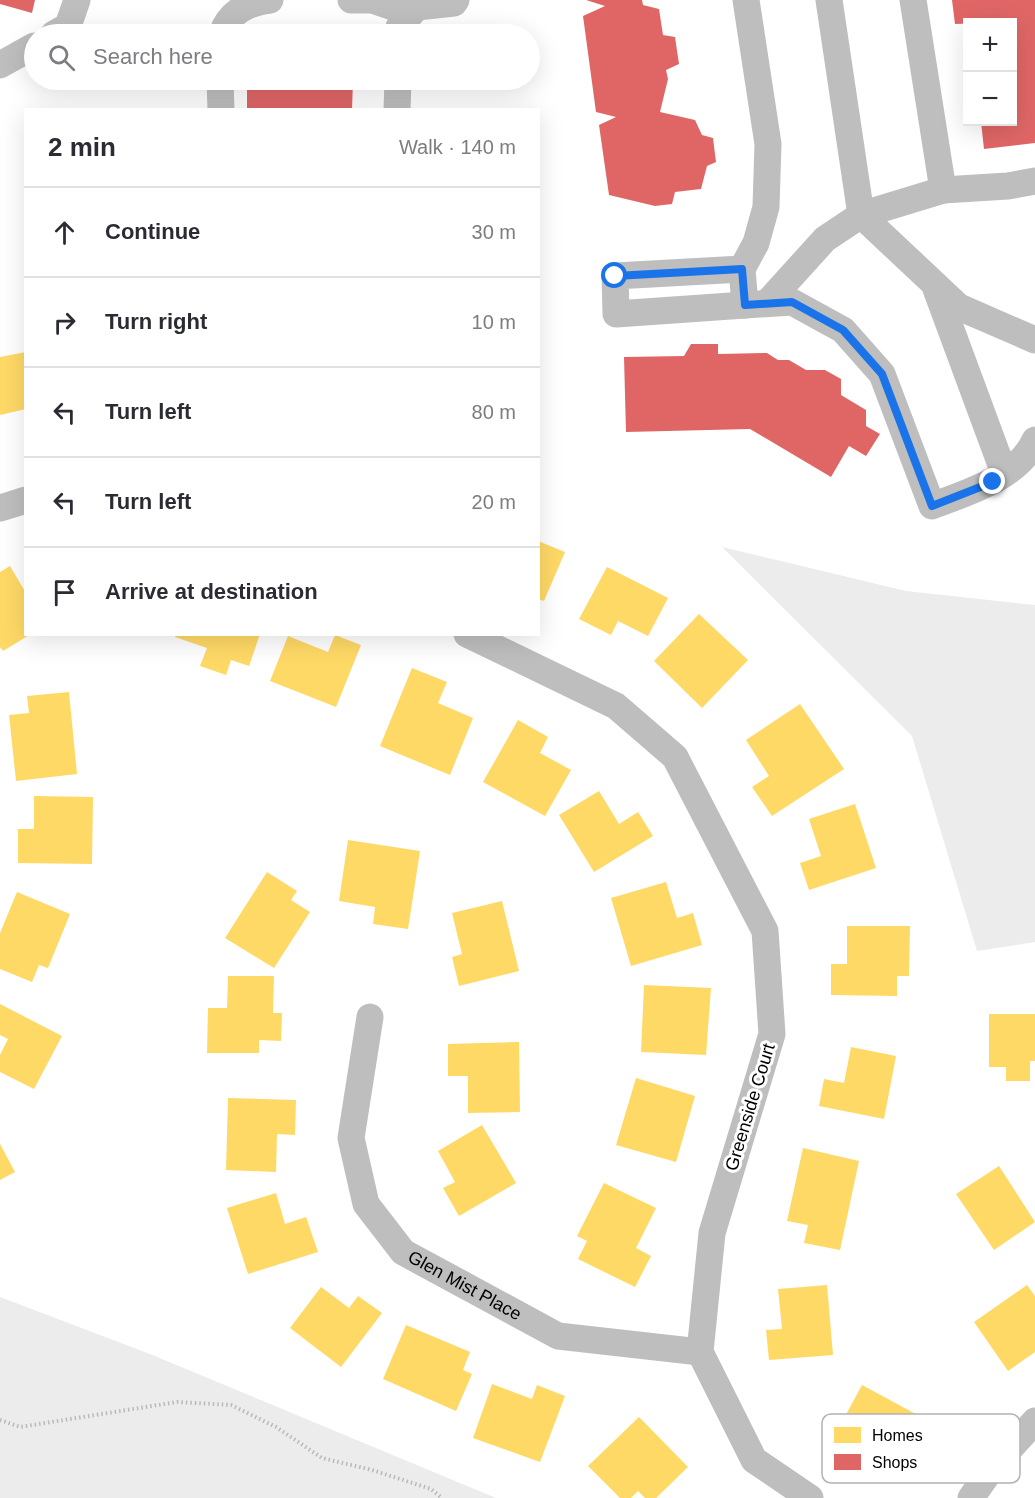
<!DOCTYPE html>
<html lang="en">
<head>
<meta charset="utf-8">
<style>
  :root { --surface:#fff; --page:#f2f2f3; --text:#2b2b33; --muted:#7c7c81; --line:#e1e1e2 }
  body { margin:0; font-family:Arial,sans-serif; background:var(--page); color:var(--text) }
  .controls { position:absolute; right:18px; top:18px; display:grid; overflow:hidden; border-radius:0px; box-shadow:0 6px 24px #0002 }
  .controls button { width:54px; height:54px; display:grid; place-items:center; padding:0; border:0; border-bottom:2px solid var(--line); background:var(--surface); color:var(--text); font:30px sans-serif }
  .stop { position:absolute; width:18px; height:18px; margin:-14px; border:4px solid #1a73e8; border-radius:50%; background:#fff }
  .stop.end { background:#1a73e8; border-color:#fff; box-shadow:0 2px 6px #0008 }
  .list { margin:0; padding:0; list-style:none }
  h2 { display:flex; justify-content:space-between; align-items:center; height:78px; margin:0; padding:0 24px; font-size:26px }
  h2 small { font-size:20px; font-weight:400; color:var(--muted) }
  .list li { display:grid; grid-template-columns:39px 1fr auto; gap:18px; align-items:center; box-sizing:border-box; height:90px; padding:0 24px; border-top:2px solid var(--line) }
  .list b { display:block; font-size:22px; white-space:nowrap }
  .list em { font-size:20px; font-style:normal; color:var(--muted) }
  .icon { flex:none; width:33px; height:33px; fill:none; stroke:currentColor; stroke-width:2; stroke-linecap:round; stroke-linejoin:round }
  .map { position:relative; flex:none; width:1035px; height:1498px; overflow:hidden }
  .search { position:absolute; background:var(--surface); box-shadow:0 6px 24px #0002; left:24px; top:24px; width:516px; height:66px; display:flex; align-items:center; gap:15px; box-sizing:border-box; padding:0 21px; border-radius:33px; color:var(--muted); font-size:22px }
  .panel { position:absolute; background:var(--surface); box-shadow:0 6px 24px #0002; left:24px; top:108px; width:516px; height:528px; border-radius:0px }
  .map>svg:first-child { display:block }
  .green { fill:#ececec }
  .homes { fill:#ffd966 }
  .shops { fill:#e06666 }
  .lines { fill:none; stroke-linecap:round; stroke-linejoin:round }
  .path { stroke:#b9b9b9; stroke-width:4; stroke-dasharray:1.5 3; stroke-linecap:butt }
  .minor { stroke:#bebebe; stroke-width:27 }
  .route { stroke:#1a73e8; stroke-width:8 }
  .labels { text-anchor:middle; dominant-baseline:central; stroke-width:6; stroke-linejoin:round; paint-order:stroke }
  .street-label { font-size:18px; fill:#000; stroke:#fff }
  .key { fill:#fff; stroke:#b2b2b2; stroke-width:1.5 }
  .key-label { font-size:16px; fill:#000 }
</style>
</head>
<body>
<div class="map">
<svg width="1035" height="1498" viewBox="0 0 1035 1498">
  <rect width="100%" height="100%" fill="#fff"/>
  <path class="green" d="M 722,547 L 906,591 L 1035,605 L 1035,942 L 977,951 L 912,736 Z
    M 0,1297 L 150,1354 L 496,1498 L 0,1498 Z"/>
  <path class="homes" d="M 26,352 L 26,409 L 0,415 L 0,357 Z
    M 538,541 L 565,552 L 544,601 L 538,599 Z
    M 10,566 L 26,593 L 26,634 L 31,634 L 3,651 L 0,647 L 0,572 Z
    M 607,567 L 668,598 L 648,636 L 618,621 L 611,635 L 579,619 Z
    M 699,614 L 748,660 L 702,708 L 654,661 Z
    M 176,634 L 260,634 L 249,666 L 231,660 L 226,675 L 200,666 L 207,648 L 175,637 Z
    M 335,635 L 361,645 L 336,707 L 270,681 L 288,636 L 328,652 Z
    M 412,668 L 447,682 L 438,703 L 473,718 L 450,775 L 380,746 Z
    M 69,692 L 77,774 L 16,781 L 9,715 L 29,713 L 27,696 Z
    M 800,704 L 844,769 L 772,816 L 752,787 L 769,776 L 746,740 Z
    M 518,720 L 548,737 L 540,753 L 571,770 L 545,816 L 483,782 Z
    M 599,791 L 619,824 L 638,812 L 653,836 L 594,872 L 559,815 Z
    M 34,796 L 93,797 L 92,864 L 18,863 L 18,829 L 34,829 Z
    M 855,804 L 876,868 L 809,890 L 800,863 L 821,856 L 809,819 Z
    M 348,840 L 420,851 L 408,929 L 373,924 L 375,907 L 339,901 Z
    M 267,872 L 297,891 L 291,900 L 310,912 L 274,968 L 225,938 Z
    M 666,882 L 677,918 L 693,913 L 702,945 L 631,966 L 611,898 Z
    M 17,892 L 70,914 L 48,968 L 39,965 L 32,982 L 0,969 L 0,933 Z
    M 502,901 L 519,971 L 459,986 L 452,957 L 462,954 L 452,913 Z
    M 847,926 L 910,926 L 909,976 L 897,976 L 897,996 L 831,995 L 831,964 L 847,964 Z
    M 228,976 L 274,976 L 273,1013 L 282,1013 L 281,1041 L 259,1040 L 259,1053 L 207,1053 L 208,1008 L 227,1008 Z
    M 644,985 L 711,988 L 706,1055 L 641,1052 Z
    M 0,1004 L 62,1036 L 34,1089 L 0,1072 L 0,1055 L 8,1039 L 0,1035 Z
    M 989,1014 L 1035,1014 L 1035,1061 L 1030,1061 L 1030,1081 L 1006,1081 L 1006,1067 L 989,1067 Z
    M 519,1042 L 520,1112 L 468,1113 L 468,1076 L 448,1076 L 448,1044 Z
    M 851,1047 L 896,1056 L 884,1119 L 819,1106 L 824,1079 L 844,1083 Z
    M 636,1078 L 695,1096 L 676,1162 L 616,1145 Z
    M 228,1098 L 296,1100 L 295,1135 L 277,1134 L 276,1172 L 226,1170 Z
    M 482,1125 L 516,1183 L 459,1216 L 443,1188 L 455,1182 L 438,1151 Z
    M 0,1144 L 15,1172 L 0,1180 Z
    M 803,1148 L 859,1161 L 840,1250 L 804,1243 L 808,1225 L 787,1221 Z
    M 999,1166 L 1035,1222 L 994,1250 L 956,1194 Z
    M 604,1183 L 656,1208 L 636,1248 L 651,1256 L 635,1287 L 578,1259 L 587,1241 L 577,1236 Z
    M 276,1193 L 285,1224 L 306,1217 L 318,1252 L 248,1274 L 227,1208 Z
    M 827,1285 L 833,1355 L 769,1360 L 766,1330 L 782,1329 L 778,1289 Z
    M 1027,1285 L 1035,1296 L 1035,1352 L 1008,1371 L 974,1322 Z
    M 321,1287 L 349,1308 L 358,1296 L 382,1313 L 341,1367 L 290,1328 Z
    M 406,1325 L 470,1352 L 463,1370 L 472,1374 L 456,1411 L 383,1379 Z
    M 492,1384 L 532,1399 L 537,1385 L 565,1396 L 540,1462 L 473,1438 Z
    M 862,1385 L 925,1419 L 900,1466 L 866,1447 L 858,1461 L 829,1446 Z
    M 639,1417 L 688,1467 L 656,1498 L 645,1498 L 638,1491 L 631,1498 L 620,1498 L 588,1466 Z"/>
  <path class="shops" d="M 0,0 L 35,0 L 32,13 L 0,4 Z
    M 586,0 L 642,0 L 643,5 L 659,9 L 663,35 L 675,37 L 679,64 L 666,70 L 668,79 L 660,112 L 695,120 L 702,135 L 713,138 L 716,162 L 707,166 L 701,189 L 675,192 L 672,204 L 655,206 L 609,195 L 599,125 L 616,117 L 596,112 L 583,16 L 605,6 Z
    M 952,0 L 1035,0 L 1035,143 L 984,149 L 981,122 L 1012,122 L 1012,22 L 955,24 Z
    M 247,80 L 353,80 L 352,110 L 247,110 Z
    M 691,344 L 718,344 L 718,354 L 767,353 L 778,360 L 789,360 L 806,370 L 825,370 L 841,379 L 841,395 L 866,410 L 866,426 L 880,434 L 866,456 L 849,446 L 831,477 L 750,429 L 626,432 L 624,357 L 684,356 Z"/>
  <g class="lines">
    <path class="path" d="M 0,1420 L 20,1427 L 177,1402 L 231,1405 L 276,1427 L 322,1458 L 372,1470 L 431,1489 L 442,1498"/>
    <g class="minor">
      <path d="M 351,0 L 372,0 L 411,13"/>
      <path d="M 829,0 L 861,215 L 959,307 L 1035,340"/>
      <path d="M 54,34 L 68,26 L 77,0"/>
      <path d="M 222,34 C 229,12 247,3 270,0"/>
      <path d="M 399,34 L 399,27 L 417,7 L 454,3 L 456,0"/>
      <path d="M 0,65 L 34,46"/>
      <path d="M 220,80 L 221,110"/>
      <path d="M 397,110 L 398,80"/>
      <path d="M 943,190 L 1008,186 L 1035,181"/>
      <path d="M 742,269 L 615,276 L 616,314 L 745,305 L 742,269 L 756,243 L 766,207 L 768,144 L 746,0"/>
      <path d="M 936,289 L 1004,473"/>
      <path d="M 767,303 L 825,239 L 861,215 L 943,190 L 913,0"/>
      <path d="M 745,305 L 792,302 L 843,330 L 882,374 L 932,506 C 968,492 1018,478 1035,440"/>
      <path d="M 0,508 L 26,500"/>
      <path d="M 467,634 L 616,706 L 675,757 L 765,931 L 772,1034 L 712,1233 L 700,1352 L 754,1460 L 810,1498"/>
      <path id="s1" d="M 370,1017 L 351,1138 L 366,1204 L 403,1252 L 558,1336 L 700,1352"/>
      <path d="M 971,1498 L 992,1468 L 1035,1421"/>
    </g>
  </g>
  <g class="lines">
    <path class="route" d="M 615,276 L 742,269 L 745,305 L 792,302 L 843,330 L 882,374 L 932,506 L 993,482"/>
  </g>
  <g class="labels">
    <g class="street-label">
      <text transform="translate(750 1107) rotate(-73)">Greenside Court</text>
      <text stroke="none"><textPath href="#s1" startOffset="321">Glen Mist Place</textPath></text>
    </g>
  </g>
  <rect x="822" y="1414" width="198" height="69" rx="9" class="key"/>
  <rect x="834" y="1427" width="27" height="16" fill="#ffd966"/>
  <rect x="834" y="1454" width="27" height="16" fill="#e06666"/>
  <g class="key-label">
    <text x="872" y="1441">Homes</text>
    <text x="872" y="1468">Shops</text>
  </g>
</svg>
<div class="controls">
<button>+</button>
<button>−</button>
</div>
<div class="stop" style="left:615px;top:276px"></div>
<div class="stop end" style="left:993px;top:482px"></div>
<div class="search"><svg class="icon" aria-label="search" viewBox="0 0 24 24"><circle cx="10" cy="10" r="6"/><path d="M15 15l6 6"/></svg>Search here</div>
<section class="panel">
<h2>2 min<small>Walk · 140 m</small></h2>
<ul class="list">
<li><svg class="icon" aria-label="ahead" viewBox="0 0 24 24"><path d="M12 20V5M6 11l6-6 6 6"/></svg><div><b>Continue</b></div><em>30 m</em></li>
<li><svg class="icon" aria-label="right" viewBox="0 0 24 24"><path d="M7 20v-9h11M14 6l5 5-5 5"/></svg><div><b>Turn right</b></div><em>10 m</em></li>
<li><svg class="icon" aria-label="left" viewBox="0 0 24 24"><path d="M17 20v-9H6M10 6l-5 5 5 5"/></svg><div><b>Turn left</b></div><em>80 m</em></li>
<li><svg class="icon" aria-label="left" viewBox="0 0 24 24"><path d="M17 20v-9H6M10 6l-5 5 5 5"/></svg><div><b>Turn left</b></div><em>20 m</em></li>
<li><svg class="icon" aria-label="arrive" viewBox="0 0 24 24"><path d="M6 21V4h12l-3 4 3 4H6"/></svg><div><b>Arrive at destination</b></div></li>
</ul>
</section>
</div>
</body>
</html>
